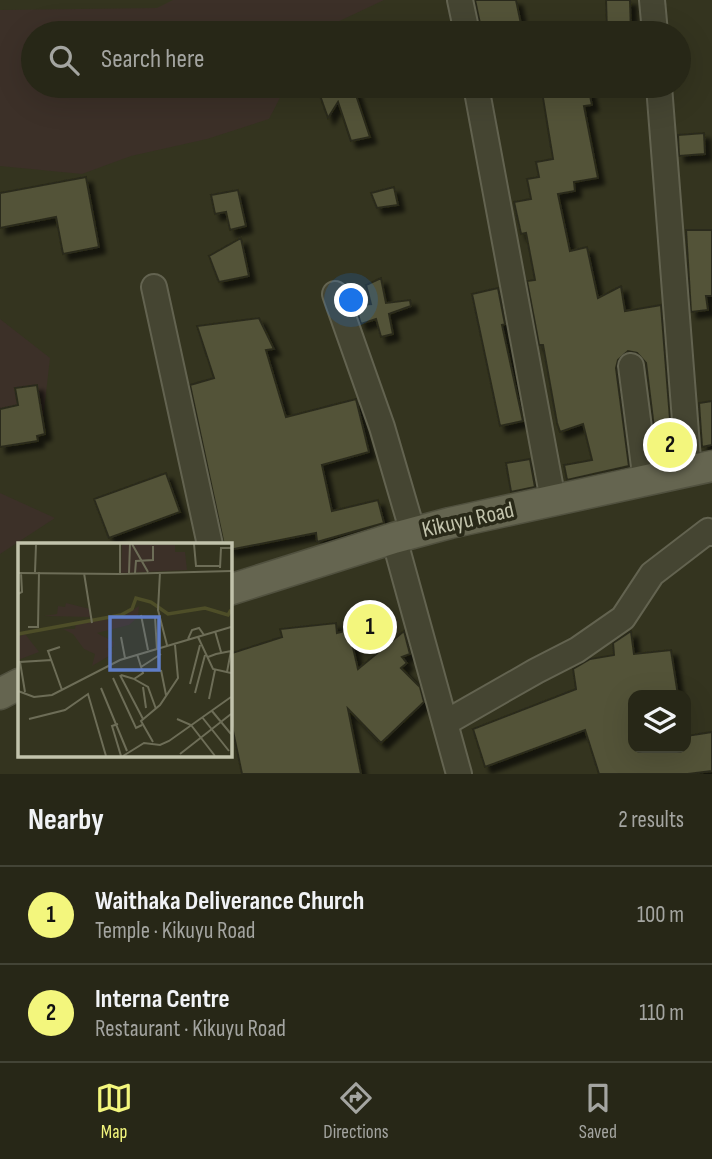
<!DOCTYPE html>
<html lang="en">
<head>
<meta charset="utf-8">
<style>
  :root { --surface:#272717; --page:#333324; --text:#f1f3f6; --muted:#a4a5a1; --line:#434436; --accent:#f3f67d }
  body { margin:0; font-family:"Sofia Sans Condensed",sans-serif; background:var(--page); color:var(--text) }
  .controls { position:absolute; right:21px; bottom:21px; display:grid; overflow:hidden; border-radius:14px; box-shadow:0 7px 28px #0002 }
  .controls button { width:63px; height:63px; display:grid; place-items:center; padding:0; border:0; border-bottom:2px solid var(--line); background:var(--surface); color:var(--text); font:35px sans-serif }
  .you { position:absolute; left:352px; top:301px; width:24px; height:24px; margin:-18px; border:5px solid #fff; border-radius:50%; background:#1a73e8; box-shadow:0 0 0 10px #1a73e833 }
  .badge { display:grid; place-items:center; width:46px; height:46px; border-radius:50%; background:var(--accent); color:#111; font-size:23px; font-weight:700 }
  .pin { position:absolute; translate:-50% -50%; border:4px solid #fff; box-shadow:0 2px 7px #0006 }
  .list { margin:0; padding:0; list-style:none }
  h2 { display:flex; justify-content:space-between; align-items:center; height:91px; margin:0; padding:0 28px; font-size:30px }
  h2 small { font-size:23px; font-weight:400; color:var(--muted) }
  .list li { display:grid; grid-template-columns:46px 1fr auto; gap:21px; align-items:center; box-sizing:border-box; height:98px; padding:0 28px; border-top:2px solid var(--line) }
  .list b { display:block; font-size:26px; white-space:nowrap }
  .list p { margin:0; font-size:23px; white-space:nowrap; color:var(--muted) }
  .list em { font-size:23px; font-style:normal; color:var(--muted) }
  .icon { flex:none; width:38px; height:38px; fill:none; stroke:currentColor; stroke-width:2; stroke-linecap:round; stroke-linejoin:round }
  .map { position:relative; flex:none; width:712px; height:774px; overflow:hidden }
  .search { position:absolute; background:var(--surface); box-shadow:0 7px 28px #0002; left:21px; right:21px; top:21px; height:77px; display:flex; align-items:center; gap:18px; box-sizing:border-box; padding:0 24px; border-radius:38px; color:var(--muted); font-size:26px }
  .sheet { height:287px; background:var(--surface) }
  nav { display:flex; justify-content:space-around; align-items:center; box-sizing:border-box; height:98px; border-top:2px solid var(--line); background:var(--surface); font-size:19px; color:var(--muted) }
  nav a { display:grid; justify-items:center; gap:4px }
  nav .on { color:var(--accent) }
  .map>svg:first-child { display:block }
  .green { fill:#3c3028 }
  .building { fill:#525238; stroke:#2b2b1a; stroke-width:2; filter:url(#shadow) }
  .lines { fill:none; stroke-linecap:round; stroke-linejoin:round }
  .minor-casing { stroke:#636350; stroke-width:28 }
  .major-casing { stroke:#51513f; stroke-width:33 }
  .minor { stroke:#454532; stroke-width:24 }
  .major { stroke:#656550; stroke-width:30 }
  .labels { text-anchor:middle; dominant-baseline:central; stroke-width:7; stroke-linejoin:round; paint-order:stroke }
  .street-label { font-size:23px; fill:#c2c3ac; stroke:#292918 }
  .inset-river { fill:none; stroke:#4e4e28; stroke-width:3.5 }
  .inset-road { fill:none; stroke:#6d6d57; stroke-width:2 }
  .view { fill:#5f7dc6; fill-opacity:0.15; stroke:#5f7dc6; stroke-width:3.5 }
  .inset-edge { fill:none; stroke:#c2c3ac; stroke-width:3.5 }
</style>
</head>
<body>
<div class="map">
<svg width="712" height="774" viewBox="0 0 712 774">
  <defs>
    <filter id="shadow"><feDropShadow dx="6" dy="6" stdDeviation="2" flood-color="#0009"/></filter>
  </defs>
  <rect width="100%" height="100%" fill="#34341f"/>
  <path class="green" d="M 173,0 L 384,0 L 314,33 L 33,33 L 33,86 L 286,86 L 269,119 L 207,139 L 131,156 L 82,174 L 0,166 L 0,10 L 157,8 Z
    M 0,319 L 50,358 L 41,436 L 0,441 Z
    M 0,493 L 55,518 L 0,554 Z"/>
  <path class="building" d="M 475,0 L 516,0 L 523,33 L 482,33 Z
    M 606,0 L 630,0 L 631,33 L 607,33 Z
    M 330,86 L 353,86 L 370,137 L 351,141 L 338,102 L 328,118 L 318,90 Z
    M 541,86 L 588,86 L 592,105 L 584,106 L 598,178 L 574,182 L 575,191 L 558,194 L 570,251 L 587,247 L 598,298 L 621,286 L 625,311 L 661,305 L 673,457 L 658,460 L 646,363 L 637,353 L 628,351 L 618,360 L 616,368 L 629,466 L 567,480 L 564,465 L 592,460 L 583,424 L 560,432 L 557,423 L 543,345 L 539,345 L 527,281 L 535,280 L 526,233 L 521,234 L 514,202 L 531,199 L 527,179 L 539,177 L 536,162 L 553,159 Z
    M 704,133 L 705,154 L 679,156 L 678,135 Z
    M 86,177 L 99,247 L 63,254 L 56,217 L 0,228 L 0,193 Z
    M 394,187 L 398,205 L 377,208 L 371,193 Z
    M 238,190 L 246,226 L 230,230 L 226,212 L 215,214 L 211,195 Z
    M 686,230 L 712,230 L 712,296 L 706,296 L 708,310 L 691,312 Z
    M 241,238 L 249,276 L 219,282 L 209,256 Z
    M 381,278 L 386,303 L 410,300 L 411,306 L 389,314 L 393,334 L 381,337 L 376,319 L 361,324 L 355,305 L 371,304 L 366,285 Z
    M 498,288 L 505,324 L 502,325 L 523,421 L 500,426 L 472,294 Z
    M 259,318 L 274,349 L 266,350 L 286,417 L 356,399 L 369,452 L 322,465 L 332,511 L 378,500 L 384,523 L 317,542 L 316,533 L 229,550 L 229,545 L 224,545 L 190,385 L 214,378 L 197,326 Z
    M 37,385 L 45,434 L 37,436 L 38,441 L 0,447 L 0,409 L 18,405 L 15,388 Z
    M 712,401 L 712,445 L 702,447 L 699,403 Z
    M 530,459 L 535,487 L 511,492 L 506,463 Z
    M 166,473 L 180,512 L 109,538 L 94,499 Z
    M 336,623 L 337,633 L 349,630 L 358,669 L 404,631 L 410,654 L 402,657 L 407,663 L 401,668 L 420,687 L 424,702 L 381,743 L 348,709 L 361,774 L 242,774 L 229,712 L 229,654 L 282,637 L 280,629 Z
    M 631,631 L 634,654 L 671,650 L 678,695 L 633,695 L 633,748 L 686,748 L 686,736 L 712,732 L 712,771 L 688,774 L 599,774 L 585,730 L 485,767 L 473,729 L 576,689 L 573,669 L 590,659 L 614,655 L 613,643 Z"/>
  <g class="lines">
    <defs>
      <path id="minor" d="M 460,0 L 467,33
        M 652,0 L 655,33
        M 476,86 L 553,500
        M 659,86 L 689,472
        M 154,287 L 210,545
        M 335,294 L 382,427 L 413,533
        M 631,366 L 646,482
        M 394,538 L 459,774
        M 445,723 L 536,671 L 577,650 L 623,618 L 652,574 L 708,531 L 712,533"/>
      <path id="major" d="M 229,590 L 394,538 L 450,523 L 712,466
        M 0,694 L 19,684"/>
    </defs>
    <use href="#minor" class="minor-casing"/>
    <use href="#major" class="major-casing"/>
    <use href="#minor" class="minor"/>
    <use href="#major" class="major"/>
  </g>
  <g class="labels">
    <g class="street-label">
      <text transform="translate(468 520) rotate(-13)">Kikuyu Road</text>
    </g>
  </g>
  <g transform="translate(18 543)">
    <rect width="214" height="214" fill="#34341f"/>
    <path d="M 104,1 L 157,2 L 157,9 L 167,9 L 169,27 L 103,30 ZM 48,60 L 72,66 L 73,74 L 26,73 L 39,71 L 40,63 L 47,64 ZM 121,63 L 120,74 L 111,82 L 79,90 L 96,99 L 95,104 L 88,106 L 96,110 L 74,123 L 77,111 L 66,106 L 55,91 L 45,86 L 57,86 L 58,80 L 103,75 ZM 7,91 L 21,109 L 0,117 L 0,94 Z" fill="#3c3028"/>
    <path class="inset-river" d="M 0,91 L 103,72 L 114,66 L 118,55 L 133,59 L 150,71 L 187,65 L 210,72 L 213,67"/>
    <path class="inset-road" d="M 102,1 L 102,31 L 213,28M 114,1 L 130,29M 176,1 L 178,23 L 202,23M 202,25 L 203,5 L 213,5M 17,29 L 18,2M 142,29 L 140,67 L 149,102M 0,30 L 102,31M 66,30 L 74,80M 111,30 L 112,1M 117,30 L 118,18 L 135,17 L 135,3M 0,51 L 4,49 L 3,30M 123,72 L 130,107M 137,74 L 139,107M 10,84 L 20,84 L 21,29M 197,88 L 203,109M 103,94 L 107,115M 180,94 L 195,126 L 213,130M 170,96 L 174,87 L 181,85 L 186,92M 42,104 L 30,108 L 44,147M 190,114 L 198,111 L 213,108 L 209,129M 123,124 L 143,111M 143,127 L 148,152M 102,132 L 125,176M 103,132 L 116,136 L 125,130 L 119,111M 95,135 L 118,185 L 124,182M 116,136 L 130,144 L 138,166M 172,141 L 182,102M 125,144 L 128,165M 83,145 L 109,208M 0,148 L 16,154 L 34,152 L 102,117 L 213,84M 7,149 L 2,119 L 34,117M 177,150 L 187,112M 191,156 L 197,127M 194,168 L 213,191M 184,174 L 211,208M 11,176 L 47,167 L 70,151 L 88,213M 159,176 L 173,182 L 197,213M 100,181 L 94,183 L 103,213M 135,199 L 123,178 L 142,162 L 160,135 L 157,102M 162,211 L 213,171M 105,213 L 126,200 L 142,202 L 151,198 L 213,154"/>
    <path class="view" d="M 92,74 L 141,74 L 141,127 L 92,127 Z"/>
    <rect width="214" height="214" class="inset-edge"/>
  </g>
</svg>
<div class="controls">
<button><svg class="icon" aria-label="layers" viewBox="0 0 24 24"><path d="M12 4l9 5-9 5-9-5zM3 14l9 5 9-5"/></svg></button>
</div>
<div class="you"></div>
<div class="pin badge" style="left:370px;top:627px">1</div>
<div class="pin badge" style="left:670px;top:445px">2</div>
<div class="search"><svg class="icon" aria-label="search" viewBox="0 0 24 24"><circle cx="10" cy="10" r="6"/><path d="M15 15l6 6"/></svg>Search here</div>
</div>
<section class="sheet">
<h2>Nearby<small>2 results</small></h2>
<ul class="list">
<li><span class="badge">1</span><div><b>Waithaka Deliverance Church</b><p>Temple · Kikuyu Road</p></div><em>100 m</em></li>
<li><span class="badge">2</span><div><b>Interna Centre</b><p>Restaurant · Kikuyu Road</p></div><em>110 m</em></li>
</ul>
</section>
<nav>
<a class="on"><svg class="icon" aria-label="map" viewBox="0 0 24 24"><path d="M3 6l6-2 6 2 6-2v14l-6 2-6-2-6 2zM9 4v14M15 6v14"/></svg>Map</a>
<a><svg class="icon" aria-label="directions" viewBox="0 0 24 24"><path d="M12 3l9 9-9 9-9-9zM9 14v-3h6M13 9l2 2-2 2"/></svg>Directions</a>
<a><svg class="icon" aria-label="saved" viewBox="0 0 24 24"><path d="M7 4h10v16l-5-4-5 4z"/></svg>Saved</a>
</nav>
</body>
</html>
